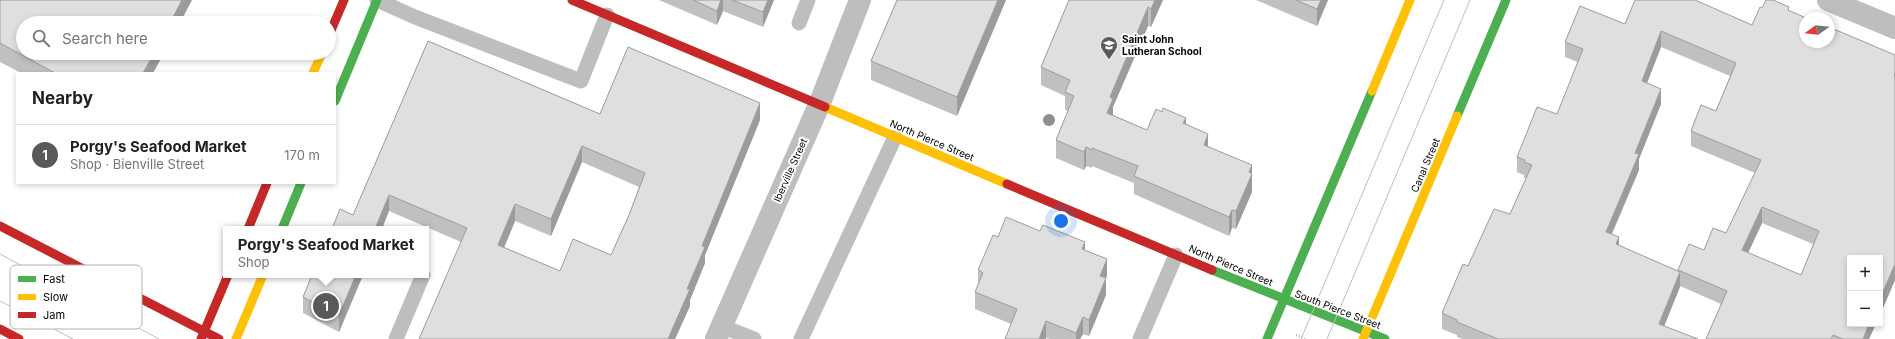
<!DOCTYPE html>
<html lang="en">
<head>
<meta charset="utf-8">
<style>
  :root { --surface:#fff; --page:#f6f6f6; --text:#202124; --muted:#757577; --line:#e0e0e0; --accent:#595959 }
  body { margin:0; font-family:Inter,sans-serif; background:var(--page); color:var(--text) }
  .controls { position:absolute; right:12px; bottom:12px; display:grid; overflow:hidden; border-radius:0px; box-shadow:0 2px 6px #0003 }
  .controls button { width:36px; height:36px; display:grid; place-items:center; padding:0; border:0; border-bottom:1px solid var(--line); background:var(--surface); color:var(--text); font:20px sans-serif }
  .compass { position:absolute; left:1799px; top:12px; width:36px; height:36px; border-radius:50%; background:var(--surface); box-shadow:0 2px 6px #0003; rotate:255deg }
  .you { position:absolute; left:1061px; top:221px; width:14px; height:14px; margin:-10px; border:3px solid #fff; border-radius:50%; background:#1a73e8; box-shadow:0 0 0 6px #1a73e833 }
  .badge { display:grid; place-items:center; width:26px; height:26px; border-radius:50%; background:var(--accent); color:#fff; font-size:13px; font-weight:700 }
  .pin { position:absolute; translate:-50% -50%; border:2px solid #fff; box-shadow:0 1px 4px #0006 }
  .popup { position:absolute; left:223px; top:226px; width:206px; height:52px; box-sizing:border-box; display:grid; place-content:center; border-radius:0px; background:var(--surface); filter:drop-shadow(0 1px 3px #0005); font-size:13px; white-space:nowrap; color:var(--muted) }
  .popup b { font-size:15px; color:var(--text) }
  .popup::after { content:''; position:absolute; left:50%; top:100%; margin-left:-8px; border:8px solid transparent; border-top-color:var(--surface) }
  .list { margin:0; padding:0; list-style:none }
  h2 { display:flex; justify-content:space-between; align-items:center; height:52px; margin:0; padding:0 16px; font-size:17px }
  h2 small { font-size:13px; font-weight:400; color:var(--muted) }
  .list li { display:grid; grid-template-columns:26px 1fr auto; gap:12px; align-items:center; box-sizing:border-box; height:60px; padding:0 16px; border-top:1px solid var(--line) }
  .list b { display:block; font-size:15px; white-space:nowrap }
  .list p { margin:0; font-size:13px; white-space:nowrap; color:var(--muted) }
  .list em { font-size:13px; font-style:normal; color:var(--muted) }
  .icon { flex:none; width:22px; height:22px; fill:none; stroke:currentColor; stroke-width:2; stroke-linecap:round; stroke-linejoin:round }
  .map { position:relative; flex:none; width:1895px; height:339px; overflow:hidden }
  .search { position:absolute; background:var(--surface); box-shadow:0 2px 6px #0003; left:16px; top:16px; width:320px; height:44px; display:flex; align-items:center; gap:10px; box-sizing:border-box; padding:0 14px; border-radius:22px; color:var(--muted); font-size:15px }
  .panel { position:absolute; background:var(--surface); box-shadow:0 2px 6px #0003; left:16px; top:72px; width:320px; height:112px; border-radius:0px }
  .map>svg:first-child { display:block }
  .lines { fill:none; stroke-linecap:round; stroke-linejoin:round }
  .path { stroke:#b9b9b9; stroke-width:2.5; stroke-dasharray:1 2; stroke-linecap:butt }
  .lane { stroke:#bebebe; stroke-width:15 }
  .street { stroke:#bebebe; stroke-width:22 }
  .fast { stroke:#4caf50; stroke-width:9 }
  .slow { stroke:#ffc107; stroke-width:9 }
  .jam { stroke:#c62828; stroke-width:9 }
  .tram { stroke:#bebebe; stroke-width:1 }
  .tree { fill:#8f8f8f }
  .wall { fill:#c0c0c0; fill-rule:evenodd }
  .shaded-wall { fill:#9c9c9c }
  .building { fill:#dfdfdf; stroke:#9c9c9c; fill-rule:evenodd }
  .labels { text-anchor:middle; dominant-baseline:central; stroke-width:4; stroke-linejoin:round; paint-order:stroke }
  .poi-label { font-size:10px; font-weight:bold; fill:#000; stroke:#fff; text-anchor:start }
  .street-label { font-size:10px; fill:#000; stroke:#fff }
  .key { fill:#fff; stroke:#b2b2b2; stroke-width:1 }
  .key-label { font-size:11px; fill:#000 }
</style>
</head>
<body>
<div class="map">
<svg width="1895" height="339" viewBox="0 0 1895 339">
  <rect width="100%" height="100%" fill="#fff"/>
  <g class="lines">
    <path class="path" d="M 1296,335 L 1305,339"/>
    <path class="lane" d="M 377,0 L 415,17 L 581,81 L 607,15
      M 799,23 L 808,0
      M 721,326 L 754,339
      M 396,339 L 423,275
      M 801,339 L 895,137
      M 1140,339 L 1176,255"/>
    <path class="street" d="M 1828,0 L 1895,28
      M 716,339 L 819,105 L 860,0"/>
    <path class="fast" d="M 335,101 L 377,0
      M 1457,116 L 1506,0
      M 282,229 L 301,183
      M 1212,270 L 1385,339
      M 1267,339 L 1372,91"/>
    <path class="slow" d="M 313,73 L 322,53
      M 1372,91 L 1410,0
      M 825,107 L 1007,184
      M 236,339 L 263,275
      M 1363,339 L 1457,116"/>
    <path class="jam" d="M 572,0 L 825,107
      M 329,35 L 344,0
      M 1007,184 L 1212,270
      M 0,226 L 219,339
      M 248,229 L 267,183
      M 0,329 L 19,339
      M 201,339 L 228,275"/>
    <path class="tram" d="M 0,254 L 159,339
      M 0,301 L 73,339
      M 1301,339 L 1444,0
      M 1327,339 L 1470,0"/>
  </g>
  <circle class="tree" cx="1049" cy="120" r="6"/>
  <path class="wall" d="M 0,0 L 23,53 L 164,53 L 153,73 L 21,73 L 0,62 Z
    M 659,0 L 774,0 L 763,27 L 723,11 L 717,25 Z
    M 897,0 L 1006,0 L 957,116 L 871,80 L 871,61 Z
    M 1069,0 L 1163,0 L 1151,27 L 1148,26 L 1113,107 L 1113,115 L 1147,130 L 1186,125 L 1208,147 L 1252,174 L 1252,192 L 1236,229 L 1232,228 L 1229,236 L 1134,194 L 1134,183 L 1092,166 L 1092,168 L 1086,166 L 1084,170 L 1056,158 L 1056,140 L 1068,111 L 1065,110 L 1065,96 L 1041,85 L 1041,67 Z
    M 1256,0 L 1328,0 L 1317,26 Z
    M 1762,8 L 1789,11 L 1895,55 L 1895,280 L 1869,339 L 1706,339 L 1721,304 L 1680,286 L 1664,326 L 1698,339 L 1462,339 L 1457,337 L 1457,335 L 1442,329 L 1442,313 L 1468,266 L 1510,214 L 1526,178 L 1524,178 L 1524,175 L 1517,172 L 1517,157 L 1557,114 L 1578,62 L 1565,57 L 1565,42 L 1625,24 L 1752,25 ZM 1661,47 L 1730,76 L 1716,111 L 1691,131 L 1691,146 L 1755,173 L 1726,233 L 1678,271 L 1619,246 L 1612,234 L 1639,170 L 1639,159 L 1661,104 L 1647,83 ZM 1762,223 L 1813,244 L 1801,275 L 1748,253 Z
    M 428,41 L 600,114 L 760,120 L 705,255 L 705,263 L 690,300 L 690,306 L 675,339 L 461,242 L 389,211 L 353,215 ZM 582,162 L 639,187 L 629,215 L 611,255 L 560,271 L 504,248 L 515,221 L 551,236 Z
    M 998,237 L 1085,250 L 1107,276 L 1106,278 L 1106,295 L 1089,336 L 1083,334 L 1080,339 L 1050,339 L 1046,338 L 1046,339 L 1005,339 L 1011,324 L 975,309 L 975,292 L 978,284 L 978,270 Z
    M 363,275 L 339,332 L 303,313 L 303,297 Z"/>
  <path class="shaded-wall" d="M 182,0 L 192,0 L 180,23 L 170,23 Z
    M 721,0 L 723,0 L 723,11 L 717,25 L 717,11 Z
    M 768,0 L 774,0 L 763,27 L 763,12 Z
    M 998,0 L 1006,0 L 957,116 L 957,97 Z
    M 1155,0 L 1163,0 L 1151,27 L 1151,9 Z
    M 1321,0 L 1328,0 L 1317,26 L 1317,9 Z
    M 1148,7 L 1148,26 L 1113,107 L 1113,117 L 1107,113 L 1110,97 Z
    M 1661,31 L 1661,47 L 1642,96 L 1642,81 Z
    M 154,53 L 164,53 L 153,73 L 143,73 Z
    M 1661,89 L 1661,104 L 1639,159 L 1639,170 L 1606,247 L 1606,232 L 1635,153 Z
    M 760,103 L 760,120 L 705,255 L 705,263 L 690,300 L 690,306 L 675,339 L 668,339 L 687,289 L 702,246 Z
    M 1186,118 L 1186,136 L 1183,123 Z
    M 1208,134 L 1208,152 L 1204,145 Z
    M 582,146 L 582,162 L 551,236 L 551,219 Z
    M 1086,147 L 1086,166 L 1084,170 L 1084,152 Z
    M 1252,165 L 1252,176 L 1252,174 L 1252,192 L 1236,229 L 1236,211 L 1249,172 Z
    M 389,195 L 389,211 L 382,229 L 375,229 Z
    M 515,204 L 515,221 L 498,262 L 498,245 Z
    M 1762,207 L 1762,223 L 1742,266 L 1742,250 Z
    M 1232,210 L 1232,228 L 1229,236 L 1229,217 Z
    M 1619,237 L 1619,253 L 1616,244 Z
    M 1085,242 L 1085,259 L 1082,249 Z
    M 1107,259 L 1107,276 L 1106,278 L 1106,295 L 1089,336 L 1089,320 L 1100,276 Z
    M 1895,264 L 1895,280 L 1880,315 L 1880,299 Z
    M 1680,272 L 1680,287 L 1659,339 L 1659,324 Z
    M 356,275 L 363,275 L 339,332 L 339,315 Z
    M 1083,317 L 1083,334 L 1080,339 L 1076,339 L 1076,333 Z
    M 1046,321 L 1046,339 L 1039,339 Z
    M 1869,324 L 1876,324 L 1869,339 L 1863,339 Z"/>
  <path class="building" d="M 0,0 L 182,0 L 170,23 L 23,23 L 23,53 L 154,53 L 143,73 L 55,73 L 0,43 Z
    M 693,0 L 721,0 L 717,11 Z
    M 732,0 L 768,0 L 763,12 Z
    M 897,0 L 998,0 L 957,97 L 871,61 Z
    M 1069,0 L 1155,0 L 1151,9 L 1148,7 L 1110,97 L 1113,99 L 1107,113 L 1147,130 L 1156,109 L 1162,112 L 1163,108 L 1186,118 L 1183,123 L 1208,134 L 1204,145 L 1252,165 L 1249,172 L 1252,174 L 1236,211 L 1232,210 L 1229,217 L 1134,176 L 1138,166 L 1092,148 L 1092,150 L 1086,147 L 1084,152 L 1056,140 L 1074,96 L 1065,92 L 1070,80 L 1041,67 Z
    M 1296,0 L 1321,0 L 1317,9 Z
    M 1635,0 L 1695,0 L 1752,25 L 1760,7 L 1762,8 L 1766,0 L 1773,0 L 1789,7 L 1788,10 L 1806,18 L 1805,18 L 1805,42 L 1829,42 L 1829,27 L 1895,55 L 1895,73 L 1894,76 L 1895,76 L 1895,264 L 1880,299 L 1880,258 L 1850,258 L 1850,324 L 1869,324 L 1863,339 L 1843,339 L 1833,335 L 1831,339 L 1706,339 L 1727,291 L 1678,270 L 1689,244 L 1704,250 L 1713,228 L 1726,233 L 1761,160 L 1691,131 L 1701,105 L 1716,111 L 1736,63 L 1661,31 L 1642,81 L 1661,89 L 1635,153 L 1639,154 L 1606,232 L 1619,237 L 1616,244 L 1680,272 L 1659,324 L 1698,339 L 1498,339 L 1457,322 L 1457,320 L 1442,313 L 1463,264 L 1468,266 L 1494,209 L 1510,214 L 1532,165 L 1524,162 L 1525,160 L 1517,157 L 1537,107 L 1557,114 L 1583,49 L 1565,42 L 1580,6 L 1625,24 ZM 1762,207 L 1819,231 L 1801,275 L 1742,250 Z
    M 428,41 L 600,114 L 628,47 L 760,103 L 702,246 L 705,247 L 687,289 L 690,289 L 668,339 L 419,339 L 467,228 L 389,195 L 375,229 L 332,229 L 340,209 L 353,215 ZM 582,146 L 645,173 L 629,215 L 611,255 L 573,239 L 560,271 L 498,245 L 515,204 L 551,219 Z
    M 1006,217 L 1040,231 L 1043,225 L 1085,242 L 1082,249 L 1107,259 L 1100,276 L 1106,278 L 1089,320 L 1083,317 L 1076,333 L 1046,321 L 1039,339 L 1005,339 L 1017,309 L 975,292 L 983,273 L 978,270 L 993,235 L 998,237 Z
    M 312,275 L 356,275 L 339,315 L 303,297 Z"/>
  <defs>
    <symbol id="school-pin" viewBox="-11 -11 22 30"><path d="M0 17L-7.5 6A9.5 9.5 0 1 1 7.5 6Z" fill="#595959" stroke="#fff"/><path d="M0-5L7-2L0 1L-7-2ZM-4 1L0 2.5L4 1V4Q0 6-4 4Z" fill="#fff"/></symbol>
  </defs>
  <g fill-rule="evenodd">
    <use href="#school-pin" x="1099" y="35" width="20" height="27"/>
  </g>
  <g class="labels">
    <g class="poi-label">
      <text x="1122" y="39">Saint John<tspan x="1122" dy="12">Lutheran School</tspan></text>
    </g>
    <g class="street-label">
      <text transform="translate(932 140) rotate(23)">North Pierce Street</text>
      <text transform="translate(1425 165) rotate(-67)">Canal Street</text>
      <text transform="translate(790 170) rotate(-66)">Iberville Street</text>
      <text transform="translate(1231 265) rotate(23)">North Pierce Street</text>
      <text transform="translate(1338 309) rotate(21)">South Pierce Street</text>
    </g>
  </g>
  <rect x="10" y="265" width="132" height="64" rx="6" class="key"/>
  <rect x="18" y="276" width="18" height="6" fill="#4caf50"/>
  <rect x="18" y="294" width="18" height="6" fill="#ffc107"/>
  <rect x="18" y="312" width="18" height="6" fill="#c62828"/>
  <g class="key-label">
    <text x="43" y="283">Fast</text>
    <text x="43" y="301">Slow</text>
    <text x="43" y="319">Jam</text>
  </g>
</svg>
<div class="controls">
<button>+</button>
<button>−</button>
</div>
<svg class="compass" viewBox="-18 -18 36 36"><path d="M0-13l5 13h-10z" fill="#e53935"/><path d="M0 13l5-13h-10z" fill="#757577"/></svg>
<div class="you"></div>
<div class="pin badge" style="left:326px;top:306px">1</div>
<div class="popup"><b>Porgy's Seafood Market</b>Shop</div>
<div class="search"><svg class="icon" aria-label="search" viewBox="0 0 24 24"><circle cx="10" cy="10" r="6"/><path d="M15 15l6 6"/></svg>Search here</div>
<section class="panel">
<h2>Nearby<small></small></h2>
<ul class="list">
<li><span class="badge">1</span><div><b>Porgy's Seafood Market</b><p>Shop · Bienville Street</p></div><em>170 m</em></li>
</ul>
</section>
</div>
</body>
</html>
